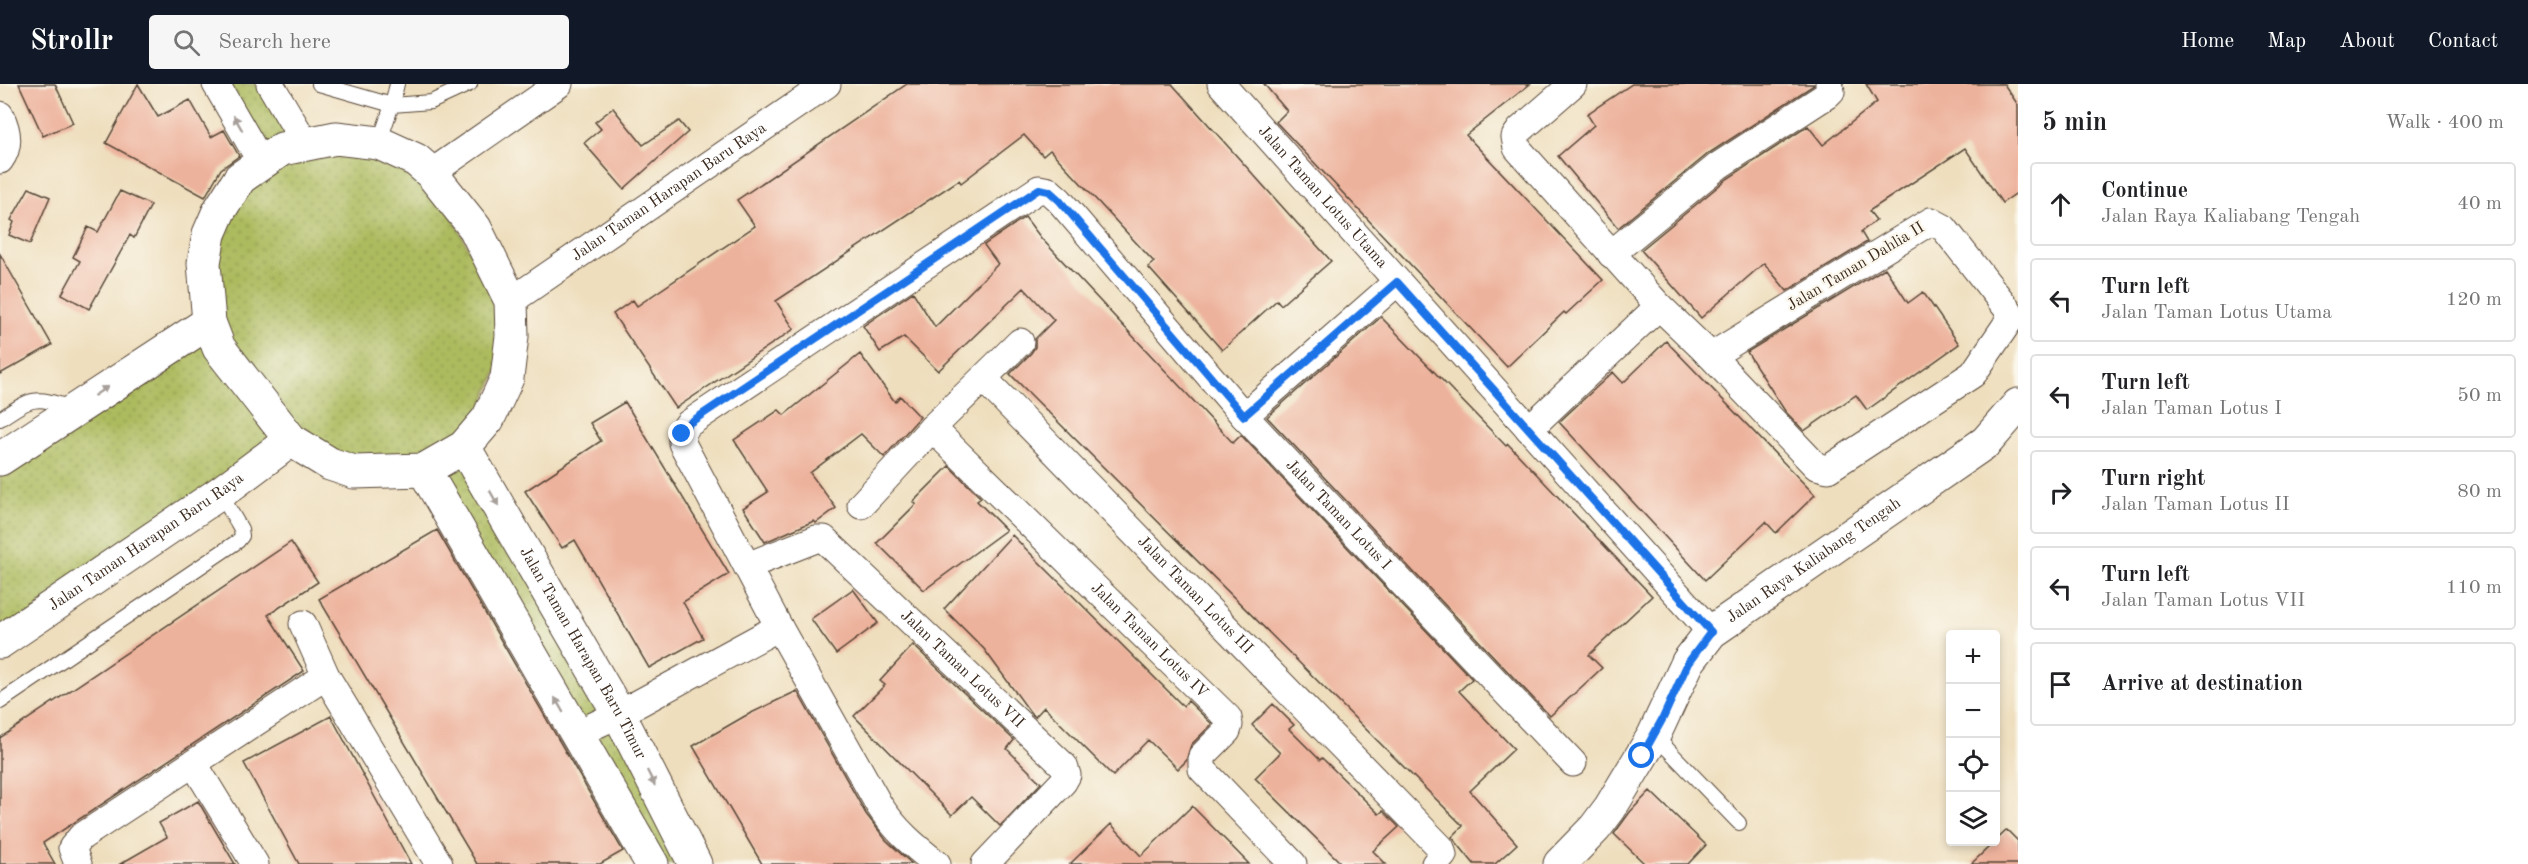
<!DOCTYPE html>
<html lang="en">
<head>
<meta charset="utf-8">
<style>
  :root { --surface:#fff; --page:#f6f6f6; --text:#202124; --muted:#757577; --line:#e0e0e0; --accent:#111827 }
  body { margin:0; font-family:"Old Standard TT",serif; background:var(--page); color:var(--text) }
  .controls { position:absolute; right:18px; bottom:18px; display:grid; overflow:hidden; border-radius:6px; box-shadow:0 3px 9px #0003 }
  .controls button { width:54px; height:54px; display:grid; place-items:center; padding:0; border:0; border-bottom:2px solid var(--line); background:var(--surface); color:var(--text); font:30px sans-serif }
  .stop { position:absolute; width:18px; height:18px; margin:-14px; border:4px solid #1a73e8; border-radius:50%; background:#fff }
  .stop.end { background:#1a73e8; border-color:#fff; box-shadow:0 2px 6px #0008 }
  .list { margin:0; padding:0; list-style:none }
  h2 { display:flex; justify-content:space-between; align-items:center; height:78px; margin:0; padding:0 24px; font-size:26px }
  h2 small { font-size:20px; font-weight:400; color:var(--muted) }
  .list li { display:grid; grid-template-columns:39px 1fr auto; gap:18px; align-items:center; box-sizing:border-box; height:84px; margin:0 12px 12px; padding:0 12px; border:2px solid var(--line); border-radius:6px }
  .list b { display:block; font-size:22px; white-space:nowrap }
  .list p { margin:0; font-size:20px; white-space:nowrap; color:var(--muted) }
  .list em { font-size:20px; font-style:normal; color:var(--muted) }
  .icon { flex:none; width:33px; height:33px; fill:none; stroke:currentColor; stroke-width:2; stroke-linecap:round; stroke-linejoin:round }
  .map { position:relative; flex:none; width:2018px; height:780px; overflow:hidden }
  header { display:flex; align-items:center; gap:36px; box-sizing:border-box; height:84px; padding:0 30px; background:var(--accent); color:#fff }
  header strong { font-size:28px }
  nav { display:flex; gap:33px; margin-inline-start:auto; font-size:21px }
  .search { width:420px; height:54px; background:var(--page); display:flex; align-items:center; gap:15px; box-sizing:border-box; padding:0 21px; border-radius:6px; color:var(--muted); font-size:22px }
  main { display:flex }
  aside { flex:1; background:var(--surface) }
  .map>svg:first-child { display:block }
  .grass { fill:url(#grass-dots); stroke:#74723e; stroke-width:1.5 }
  .building { fill:#edb29c }
  .lines { fill:none; stroke-linecap:round; stroke-linejoin:round }
  .service-casing { stroke:#564536; stroke-width:16 }
  .minor-casing { stroke:#564536; stroke-width:29 }
  .tertiary-casing { stroke:#564536; stroke-width:35 }
  .primary-casing { stroke:#564536; stroke-width:35 }
  .service { stroke:#fff; stroke-width:14 }
  .minor { stroke:#fff; stroke-width:27 }
  .tertiary { stroke:#fff; stroke-width:33 }
  .primary { stroke:#fff; stroke-width:33 }
  .oneway { fill:#a79f9a }
  .route { stroke:#1a73e8; stroke-width:8 }
  .labels { text-anchor:middle; dominant-baseline:central; stroke-width:4.5; stroke-linejoin:round; paint-order:stroke }
  .street-label { font-size:16px; fill:#3b2a1e; stroke:#fbf7ec }
</style>
</head>
<body>
<header>
<strong>Strollr</strong>
<div class="search"><svg class="icon" aria-label="search" viewBox="0 0 24 24"><circle cx="10" cy="10" r="6"/><path d="M15 15l6 6"/></svg>Search here</div>
<nav><a>Home</a><a>Map</a><a>About</a><a>Contact</a></nav>
</header>
<main>
<div class="map">
<svg width="2018" height="780" viewBox="0 0 2018 780">
  <defs>
    <pattern id="grass-dots" width="8" height="8" patternUnits="userSpaceOnUse" patternTransform="scale(1.5)"><rect width="8" height="8" fill="#adbb5e"/><path d="M2 2h.1M6 6h.1" fill="none" stroke="#8e984d" stroke-width="1.8" stroke-linecap="round"/></pattern>
  </defs>
  <rect width="100%" height="100%" fill="#fbf7ec"/>
  <filter id="ink" filterUnits="userSpaceOnUse"><feTurbulence type="fractalNoise" baseFrequency=".0167" numOctaves="2"/><feDisplacementMap in="SourceGraphic" scale="12" xChannelSelector="R" yChannelSelector="G"/><feConvolveMatrix kernelMatrix="1 2 1 2 8 2 1 2 1" color-interpolation-filters="sRGB"/></filter>
  <filter id="wash" filterUnits="userSpaceOnUse"><feTurbulence type="fractalNoise" baseFrequency=".008" numOctaves="4" result="noise"/><feDisplacementMap in="SourceGraphic" scale="24" xChannelSelector="R" yChannelSelector="G"/><feGaussianBlur stdDeviation="1.35" result="paint"/><feColorMatrix in="noise" values="0 0 0 0 0 0 0 0 0 0 0 0 0 0 0 0 0 1.4 0 .05"/><feComposite in="paint" operator="in"/></filter>
  <g filter="url(#wash)">
    <rect width="100%" height="100%" fill="#eedebd"/>
    <path class="grass" d="M 216,0 L 270,0 L 305,58 L 336,54 L 431,89 L 512,252 L 464,364 L 695,780 L 652,780 L 424,386 L 384,389 L 291,356 L 0,559 L 0,375 L 209,238 L 204,179 L 261,78 Z"/>
    <g id="blocks">
      <path class="building" d="M 19,0 L 55,0 L 73,39 L 43,52 Z
        M 138,0 L 158,33 L 190,16 L 211,53 L 224,46 L 239,72 L 221,85 L 205,113 L 106,59 Z
        M 907,0 L 1172,0 L 1331,177 L 1281,221 L 1277,216 L 1222,266 L 1148,183 L 1154,178 L 1050,66 L 1043,72 L 1024,51 L 961,99 L 959,96 L 776,217 L 794,245 L 676,324 L 613,230 L 633,216 L 637,222 L 755,142 L 737,116 Z
        M 1264,0 L 1530,0 L 1466,51 L 1603,196 L 1566,230 L 1564,228 L 1507,283 L 1276,38 L 1287,27 Z
        M 1632,0 L 1814,0 L 1814,1 L 1709,69 L 1618,144 L 1558,72 L 1594,41 L 1587,30 Z
        M 1866,0 L 2004,0 L 2018,21 L 2018,108 L 2002,119 L 1965,64 L 1869,127 L 1876,136 L 1861,148 L 1867,158 L 1787,207 L 1764,179 L 1701,234 L 1641,166 L 1727,95 L 1808,42 L 1823,61 L 1877,18 Z
        M 613,24 L 643,61 L 679,37 L 688,48 L 624,105 L 584,59 L 601,45 L 595,38 Z
        M 29,104 L 50,113 L 30,160 L 9,151 L 14,138 L 11,136 Z
        M 120,107 L 151,121 L 134,154 L 130,151 L 89,225 L 62,210 L 80,177 L 73,173 L 88,143 L 98,148 Z
        M 1025,133 L 1041,154 L 1233,359 L 1241,351 L 1472,595 L 1459,607 L 1514,665 L 1470,707 L 1517,760 L 1495,780 L 1474,780 L 1452,753 L 1463,742 L 1010,290 L 1031,269 L 1035,263 L 1035,255 L 1054,236 L 1024,204 L 938,287 L 904,253 L 880,268 L 863,242 L 913,208 L 935,243 L 998,180 L 984,161 Z
        M 0,170 L 52,261 L 0,290 Z
        M 1885,184 L 1908,219 L 1923,208 L 1959,260 L 1867,326 L 1856,311 L 1804,347 L 1785,327 L 1747,268 Z
        M 1381,233 L 1506,362 L 1508,360 L 1652,512 L 1589,571 L 1602,584 L 1550,632 L 1267,333 Z
        M 1666,257 L 1815,411 L 1776,449 L 1766,438 L 1705,496 L 1559,338 L 1613,288 L 1623,299 Z
        M 860,270 L 895,318 L 900,312 L 920,333 L 884,373 L 861,350 L 810,389 L 836,424 L 816,439 L 814,437 L 765,458 L 743,424 L 768,408 L 734,356 L 779,326 L 784,331 Z
        M 625,318 L 729,490 L 683,518 L 703,554 L 649,584 L 575,456 L 562,464 L 525,407 L 601,357 L 590,339 Z
        M 949,382 L 981,414 L 977,417 L 1006,446 L 924,506 L 877,459 L 916,420 L 913,418 Z
        M 437,446 L 623,767 L 600,780 L 477,780 L 319,515 Z
        M 1012,451 L 1183,622 L 1188,617 L 1212,640 L 1191,661 L 1186,677 L 1178,685 L 1148,656 L 1113,692 L 1044,623 L 1035,633 L 1030,628 L 984,565 L 944,525 Z
        M 291,458 L 318,498 L 268,531 L 304,587 L 43,759 L 55,780 L 0,780 L 0,654 Z
        M 853,505 L 878,539 L 836,570 L 811,535 Z
        M 913,561 L 1014,656 L 1007,665 L 1041,699 L 1000,742 L 971,713 L 952,731 L 854,632 L 885,601 L 880,597 Z
        M 797,607 L 866,730 L 886,756 L 912,780 L 762,780 L 693,662 L 745,632 Z
        M 1273,620 L 1294,641 L 1289,645 L 1320,676 L 1322,674 L 1379,730 L 1383,727 L 1399,743 L 1373,767 L 1386,780 L 1342,780 L 1255,694 L 1280,669 L 1252,641 Z
        M 331,632 L 386,734 L 411,780 L 299,780 L 244,679 Z
        M 1650,707 L 1706,761 L 1688,780 L 1645,780 L 1614,750 L 1630,728 Z
        M 198,717 L 235,780 L 120,780 L 167,753 L 159,739 Z
        M 1192,722 L 1249,780 L 1070,780 L 1111,740 L 1141,772 Z
        M 2007,746 L 2018,757 L 2018,780 L 1971,780 Z"/>
    </g>
  </g>
  <g filter="url(#ink)">
    <use href="#blocks" fill-opacity="0" stroke="#564536" stroke-width="1.5"/>
    <g class="lines">
      <defs>
        <path id="service" d="M 319,0 L 392,21 L 431,18 L 470,0
          M 379,59 L 392,21 L 397,0
          M 0,335 C 33,313 34,312 72,324
          M 0,618 L 238,457 L 242,452 L 241,445 L 220,409
          M 1654,651 L 1739,739"/>
        <g id="minor">
          <path d="M 216,0 L 261,78"/>
          <path d="M 270,0 L 305,59"/>
          <path id="s1" d="M 1221,0 L 1711,548"/>
          <path d="M 1573,0 L 1520,46 L 1515,53 L 1517,64 L 1659,222 L 1711,272 L 1816,382 L 1828,385 L 1973,290 L 2011,234 L 2009,227 L 1944,144 L 1931,137 L 1711,272"/>
          <path d="M 0,31 C 8,47 10,62 0,76"/>
          <path d="M 431,89 L 559,0"/>
          <path d="M 1611,170 L 1718,82 L 1827,11 L 1831,7 L 1829,0"/>
          <path id="s2" d="M 511,217 L 827,0"/>
          <path id="s3" d="M 984,295 L 1441,764 L 1443,771 L 1435,780"/>
          <path d="M 1244,332 L 1397,198"/>
          <path id="s4" d="M 932,344 L 1228,634 L 1229,641 L 1227,647 L 1202,672 L 1202,685 L 1293,780"/>
          <path d="M 1529,345 L 1659,222"/>
          <path d="M 861,421 L 932,344 L 1020,258"/>
          <path id="s5" d="M 747,482 L 816,455 L 824,455 L 1064,682 L 1067,691 L 1063,698 L 985,780"/>
          <path d="M 303,540 L 326,592 L 439,780"/>
          <path d="M 576,650 L 619,630 L 779,543"/>
          <path d="M 194,680 L 255,780"/>
          <path d="M 78,780 L 72,764 L 81,753 L 326,592"/>
          <path id="s6" d="M 937,780 C 914,762 895,746 879,721 L 779,543 L 682,359 L 682,349 L 688,340 L 1039,105 L 1049,107 L 1059,116 L 1244,332 L 1573,679"/>
        </g>
        <g id="tertiary">
          <path d="M 336,54 L 379,59 L 416,76 L 431,89 L 475,144 L 511,217 L 512,252 L 507,294 L 488,335 L 464,363 L 424,386 L 354,388 L 330,380 L 291,356 L 219,264 L 209,238 L 204,179 L 209,150 L 219,127 L 240,94 L 282,65 Z"/>
          <path id="s7" d="M 464,363 L 619,630 L 695,780"/>
          <path d="M 0,375 L 209,238"/>
          <path d="M 424,386 L 652,780"/>
          <path id="s8" d="M 0,558 L 220,409 L 291,356"/>
        </g>
        <g id="primary">
          <path id="s9" d="M 1560,780 L 1595,744 L 1610,724 L 1654,651 L 1688,578 L 1711,548 L 1986,358 L 2018,321"/>
        </g>
      </defs>
      <use href="#service" class="service-casing"/>
      <use href="#minor" class="minor-casing"/>
      <use href="#tertiary" class="tertiary-casing"/>
      <use href="#primary" class="primary-casing"/>
      <use href="#service" class="service"/>
      <use href="#minor" class="minor"/>
      <use href="#tertiary" class="tertiary"/>
      <use href="#primary" class="primary"/>
    </g>
    <defs><path id="oneway-solid" d="M-6-.8H1V-3.2L6.5 0L1 3.2V.8H-6Z" transform="scale(1.5)"/></defs>
    <g class="oneway">
      <use href="#oneway-solid" transform="translate(238 39) rotate(-120)"/>
      <use href="#oneway-solid" transform="translate(101 307) rotate(-33)"/>
      <use href="#oneway-solid" transform="translate(494 414) rotate(60)"/>
      <use href="#oneway-solid" transform="translate(559 621) rotate(-120)"/>
      <use href="#oneway-solid" transform="translate(651 694) rotate(63)"/>
    </g>
  </g>
  <g class="lines" filter="url(#ink)">
    <path class="route" d="M 682,350 L 688,340 L 1039,105 L 1049,107 L 1059,116 L 1244,332 L 1397,198 L 1711,548 L 1688,579 L 1663,634 L 1642,672"/>
  </g>
  <g class="labels">
    <g class="street-label">
      <text stroke="none"><textPath href="#s2" startOffset="192">Jalan Taman Harapan Baru Raya</textPath></text>
      <text stroke="none"><textPath href="#s1" startOffset="152">Jalan Taman Lotus Utama</textPath></text>
      <text transform="translate(1856 183) rotate(-31)">Jalan Taman Dahlia II</text>
      <text stroke="none"><textPath href="#s6" startOffset="1383">Jalan Taman Lotus I</textPath></text>
      <text stroke="none"><textPath href="#s8" startOffset="177">Jalan Taman Harapan Baru Raya</textPath></text>
      <text stroke="none"><textPath href="#s9" startOffset="404">Jalan Raya Kaliabang Tengah</textPath></text>
      <text stroke="none"><textPath href="#s3" startOffset="302">Jalan Taman Lotus III</textPath></text>
      <text stroke="none"><textPath href="#s4" startOffset="304">Jalan Taman Lotus IV</textPath></text>
      <text stroke="none"><textPath href="#s7" startOffset="238">Jalan Taman Harapan Baru Timur</textPath></text>
      <text stroke="none"><textPath href="#s5" startOffset="272">Jalan Taman Lotus VII</textPath></text>
    </g>
  </g>
</svg>
<div class="controls">
<button>+</button>
<button>−</button>
<button><svg class="icon" aria-label="locate" viewBox="0 0 24 24"><circle cx="12" cy="12" r="6"/><path d="M12 2v4M12 18v4M2 12h4M18 12h4"/></svg></button>
<button><svg class="icon" aria-label="layers" viewBox="0 0 24 24"><path d="M12 4l9 5-9 5-9-5zM3 14l9 5 9-5"/></svg></button>
</div>
<div class="stop" style="left:1642px;top:672px"></div>
<div class="stop end" style="left:682px;top:350px"></div>
</div>
<aside>
<h2>5 min<small>Walk · 400 m</small></h2>
<ul class="list">
<li><svg class="icon" aria-label="ahead" viewBox="0 0 24 24"><path d="M12 20V5M6 11l6-6 6 6"/></svg><div><b>Continue</b><p>Jalan Raya Kaliabang Tengah</p></div><em>40 m</em></li>
<li><svg class="icon" aria-label="left" viewBox="0 0 24 24"><path d="M17 20v-9H6M10 6l-5 5 5 5"/></svg><div><b>Turn left</b><p>Jalan Taman Lotus Utama</p></div><em>120 m</em></li>
<li><svg class="icon" aria-label="left" viewBox="0 0 24 24"><path d="M17 20v-9H6M10 6l-5 5 5 5"/></svg><div><b>Turn left</b><p>Jalan Taman Lotus I</p></div><em>50 m</em></li>
<li><svg class="icon" aria-label="right" viewBox="0 0 24 24"><path d="M7 20v-9h11M14 6l5 5-5 5"/></svg><div><b>Turn right</b><p>Jalan Taman Lotus II</p></div><em>80 m</em></li>
<li><svg class="icon" aria-label="left" viewBox="0 0 24 24"><path d="M17 20v-9H6M10 6l-5 5 5 5"/></svg><div><b>Turn left</b><p>Jalan Taman Lotus VII</p></div><em>110 m</em></li>
<li><svg class="icon" aria-label="arrive" viewBox="0 0 24 24"><path d="M6 21V4h12l-3 4 3 4H6"/></svg><div><b>Arrive at destination</b></div></li>
</ul>
</aside>
</main>
</body>
</html>
